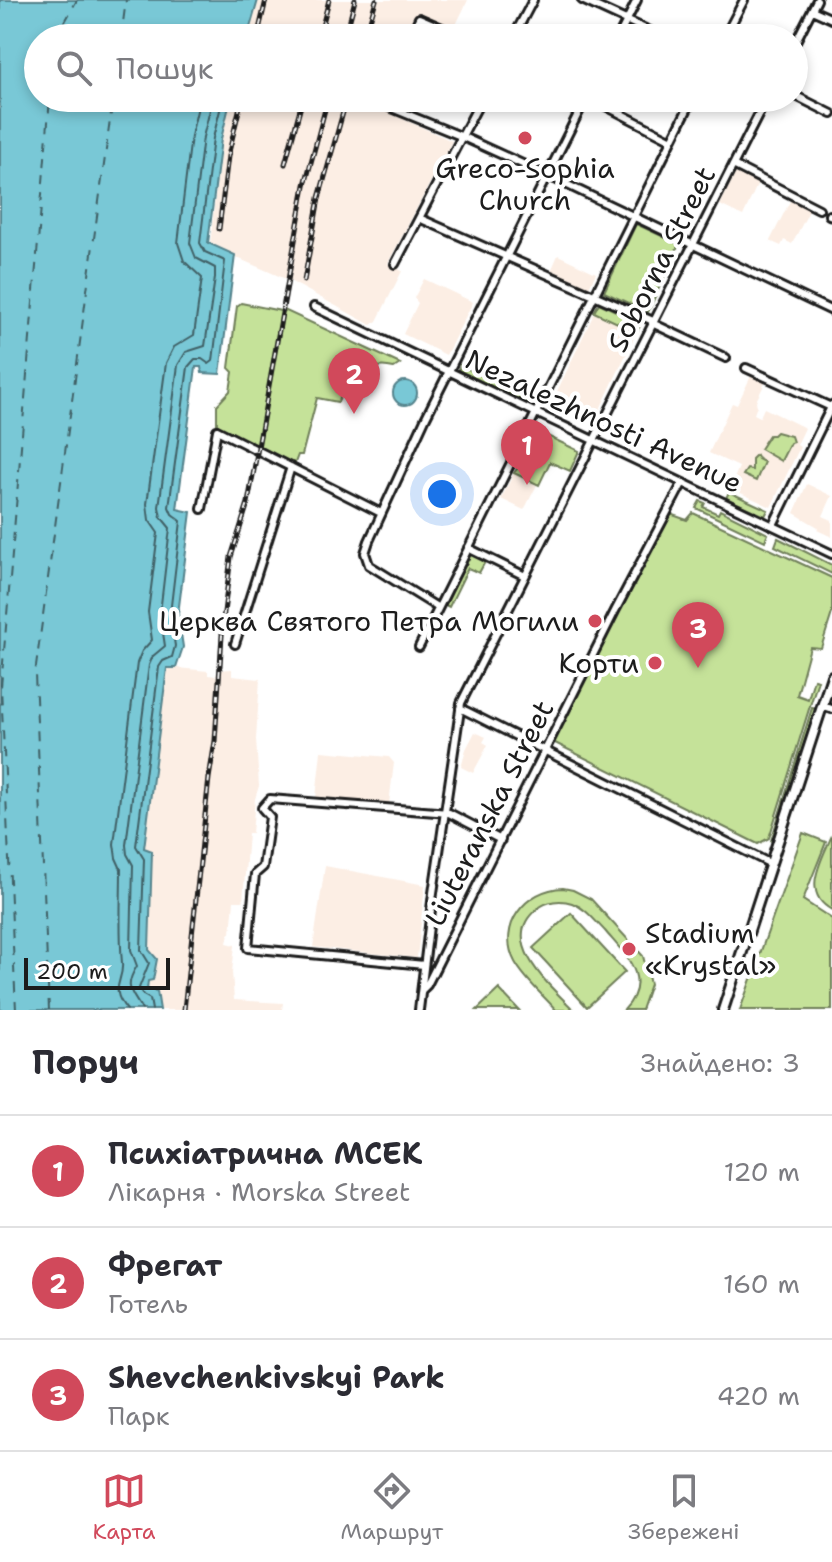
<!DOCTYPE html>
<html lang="uk">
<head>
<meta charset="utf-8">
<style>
  :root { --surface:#fff; --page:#f7f7f7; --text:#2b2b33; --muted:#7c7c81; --line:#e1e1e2; --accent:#d1495b }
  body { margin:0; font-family:"Shantell Sans",sans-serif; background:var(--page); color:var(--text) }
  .scale { position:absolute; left:24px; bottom:20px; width:146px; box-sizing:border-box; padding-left:8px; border:4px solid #1c1c1c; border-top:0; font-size:22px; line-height:28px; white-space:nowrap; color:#1c1c1c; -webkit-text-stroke:6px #fff; paint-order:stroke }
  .you { position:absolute; left:442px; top:494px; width:28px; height:28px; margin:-20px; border:6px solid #fff; border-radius:50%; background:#1a73e8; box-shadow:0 0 0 12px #1a73e833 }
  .badge { display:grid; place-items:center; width:52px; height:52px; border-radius:50%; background:var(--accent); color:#fff; font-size:26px; font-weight:700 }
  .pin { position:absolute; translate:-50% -66px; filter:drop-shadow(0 2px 4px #0008) }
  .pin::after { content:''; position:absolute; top:42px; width:28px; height:24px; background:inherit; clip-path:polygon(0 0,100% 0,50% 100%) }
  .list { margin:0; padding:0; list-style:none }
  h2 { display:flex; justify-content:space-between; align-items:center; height:104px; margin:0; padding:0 32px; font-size:34px }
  h2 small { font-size:26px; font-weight:400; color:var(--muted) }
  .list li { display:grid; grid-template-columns:52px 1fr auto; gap:24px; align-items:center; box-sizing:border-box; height:112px; padding:0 32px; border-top:2px solid var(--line) }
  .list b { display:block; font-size:30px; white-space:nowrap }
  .list p { margin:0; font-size:26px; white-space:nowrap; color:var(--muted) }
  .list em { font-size:26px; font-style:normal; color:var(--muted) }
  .icon { flex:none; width:44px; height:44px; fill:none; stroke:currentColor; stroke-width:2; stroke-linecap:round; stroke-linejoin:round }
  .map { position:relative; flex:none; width:832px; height:1010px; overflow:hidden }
  .search { position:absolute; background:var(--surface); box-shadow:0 4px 12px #0003; left:24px; right:24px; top:24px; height:88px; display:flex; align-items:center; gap:20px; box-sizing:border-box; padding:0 28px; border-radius:44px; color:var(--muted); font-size:30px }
  .sheet { height:440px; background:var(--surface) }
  nav { display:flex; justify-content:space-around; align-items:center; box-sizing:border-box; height:112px; border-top:2px solid var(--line); background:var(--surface); font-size:22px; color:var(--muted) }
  nav a { display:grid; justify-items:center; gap:4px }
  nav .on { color:var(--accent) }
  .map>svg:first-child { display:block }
  .built { fill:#fceee4 }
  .green { fill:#c5e299; stroke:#707f5a; stroke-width:2 }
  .water { fill:#79c8d6; stroke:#54838c; stroke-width:2 }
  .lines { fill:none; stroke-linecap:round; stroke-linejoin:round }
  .shore { stroke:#416166; stroke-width:2 }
  .ferry { stroke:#416166; stroke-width:2; stroke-dasharray:10 8; stroke-linecap:butt }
  .minor-casing { stroke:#1c1c1c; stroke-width:12 }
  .major-casing { stroke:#1c1c1c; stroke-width:14 }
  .minor { stroke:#fff; stroke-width:6 }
  .major { stroke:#fff; stroke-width:8 }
  .rail-casing { stroke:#1c1c1c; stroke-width:5 }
  .rail { stroke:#fff; stroke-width:2; stroke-dasharray:6; stroke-linecap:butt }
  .poi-dot { fill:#d1495b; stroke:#fff; stroke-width:3 }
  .labels { text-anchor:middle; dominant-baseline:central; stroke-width:8; stroke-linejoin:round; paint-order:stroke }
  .poi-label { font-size:28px; fill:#1c1c1c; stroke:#fff; text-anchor:end }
  .street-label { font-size:28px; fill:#1c1c1c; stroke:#fff }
</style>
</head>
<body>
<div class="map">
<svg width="832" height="1010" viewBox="0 0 832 1010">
  <rect width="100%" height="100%" fill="#fff"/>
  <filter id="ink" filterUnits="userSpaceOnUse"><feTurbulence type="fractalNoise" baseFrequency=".0125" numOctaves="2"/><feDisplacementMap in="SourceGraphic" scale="16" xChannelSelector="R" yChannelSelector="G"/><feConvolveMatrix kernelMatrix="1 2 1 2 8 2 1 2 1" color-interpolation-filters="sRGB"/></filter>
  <g filter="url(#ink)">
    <path class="built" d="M 258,0 L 468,0 L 453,31 L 419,15 L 408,38 L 247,38 Z
      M 231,98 L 369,98 L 367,103 L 452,141 L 388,263 L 402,271 L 377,321 L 371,325 L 288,280 L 210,246 L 221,139 Z
      M 736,172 L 758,183 L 743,216 L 720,205 Z
      M 791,199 L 810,209 L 792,244 L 784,240 L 781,246 L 770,241 Z
      M 558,255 L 596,273 L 588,289 L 551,271 Z
      M 424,279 L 473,302 L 446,355 L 403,334 L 418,303 L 414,298 Z
      M 599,303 L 641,323 L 593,424 L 551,404 Z
      M 752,374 L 766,381 L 756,401 L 757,406 L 754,414 L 760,417 L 764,408 L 805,428 L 797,445 L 800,447 L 771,507 L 730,488 L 739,467 L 709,453 L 732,403 L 737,405 Z
      M 514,473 L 537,485 L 524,510 L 501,499 Z
      M 807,484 L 832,496 L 823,516 L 832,520 L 832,537 L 817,530 L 818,527 L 794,513 Z
      M 167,667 L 208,671 L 208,675 L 216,676 L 218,670 L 232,669 L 232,676 L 260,679 L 256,739 L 259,786 L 255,799 L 252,833 L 248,833 L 243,901 L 234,901 L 231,933 L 229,933 L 227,943 L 235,945 L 232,972 L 234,1000 L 283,1003 L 282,1010 L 160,1010 L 157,991 L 147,989 L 157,959 L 149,950 L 152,851 L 144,848 Z
      M 475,732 L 486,737 L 483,742 L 488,745 L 473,773 L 461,767 L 466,749 Z
      M 321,751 L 389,757 L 394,763 L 389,804 L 316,798 Z
      M 325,866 L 425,885 L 417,958 L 313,947 Z"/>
    <path class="green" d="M 636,224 L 679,244 L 648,312 L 604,292 Z
      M 241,303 L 281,311 L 282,309 L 400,364 L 394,368 C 373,363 374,369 364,386 L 350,377 L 338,402 L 317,398 L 302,455 L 298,455 L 293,468 L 217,430 L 217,405 L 230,391 L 233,372 L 229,368 L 237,306 Z
      M 599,303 L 641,323 L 637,332 L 594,312 Z
      M 460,365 L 533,400 L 530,405 L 458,371 Z
      M 539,432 L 579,451 L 570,471 L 550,462 L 539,485 L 514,473 L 529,452 Z
      M 776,432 L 791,436 L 793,442 L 790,443 L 781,461 L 760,449 L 769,435 L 773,435 Z
      M 756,455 L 758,459 L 764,462 L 756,481 L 743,475 L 747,469 L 752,470 L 752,459 Z
      M 729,492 L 768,510 L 765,516 L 726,498 Z
      M 700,501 L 705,503 L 703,507 L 718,514 L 720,510 L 768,534 L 765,541 L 696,508 Z
      M 693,513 L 832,578 L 832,613 L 821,648 L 810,647 L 797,695 L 808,699 L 814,679 L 818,680 L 769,838 L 758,844 L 553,742 L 670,514 L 687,520 Z
      M 778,538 L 832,565 L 832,574 L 775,546 Z
      M 471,553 L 486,560 L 479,573 L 468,568 L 449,607 L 443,604 L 468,554 Z
      M 812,708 L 816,709 L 776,843 L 771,841 Z
      M 803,833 L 826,842 L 803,900 L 832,919 L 832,1010 L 740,1010 Z
      M 832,835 L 832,910 C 800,893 822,860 832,835 Z
      M 563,888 L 573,890 L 591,899 L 643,956 L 650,984 L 641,1010 L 624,1010 C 653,979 626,956 605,931 C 595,921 586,908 572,903 C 560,899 547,901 537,909 C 497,941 551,987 574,1010 L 556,1010 C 543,995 525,980 515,962 C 496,926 526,889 563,888 Z
      M 571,913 L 625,972 L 587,1007 L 533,948 Z
      M 499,989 L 519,1010 L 477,1010 Z"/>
    <path class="water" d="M 0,0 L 258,0 L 247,38 L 38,38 L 38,98 L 231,98 L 221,139 L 208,243 L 235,255 L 220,374 L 202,373 L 201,367 L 196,367 L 177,509 L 191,512 L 178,614 L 183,647 L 176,668 L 167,668 L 144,848 L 152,851 L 149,950 L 157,959 L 153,980 L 148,981 L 147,989 L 157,991 L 160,1010 L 0,1010 Z
      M393 393a12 12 0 1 1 24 0a12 12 0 1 1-24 0Z"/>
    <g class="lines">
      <path class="shore" d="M 127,1010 C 108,987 124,982 122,963 C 119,932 121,901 121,869 L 116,858 L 114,844 L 137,663 L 142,651 L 152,640 L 148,612 L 158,533 L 149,520 L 147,504 L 166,363 L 174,347 L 194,335 L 202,278 L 184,261 L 178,243 L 191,136 L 200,98
        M 142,1010 C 132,992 123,988 137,966 L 131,950 L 133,865 L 127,854 L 126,845 L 149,665 L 153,656 L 165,646 L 160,613 L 170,528 L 161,517 L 159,507 L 178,365 L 186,352 L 205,346 L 215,278 L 215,268 L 196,258 L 190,243 L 203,137 L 213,98
        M 152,1010 L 150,999 L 143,995 L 139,988 L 149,963 L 141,950 L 144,859 L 136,846 L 159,667 L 163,661 L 172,657 L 175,646 L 170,614 L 181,521 L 172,514 L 169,507 L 188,367 L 195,359 L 202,359 L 209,364 L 213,361 L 225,261 L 205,252 L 200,243 L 213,138 L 223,98"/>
      <path class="ferry" d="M 56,38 L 77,0
        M 121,38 L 126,0
        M 16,1010 L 1,687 L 50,98
        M 49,1010 L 35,674 L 113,98"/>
      <defs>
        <path id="minor" d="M 582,0 L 665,38
          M 812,10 L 832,19
          M 410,38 L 419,18 L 465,38
          M 513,38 L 533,0
          M 618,38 L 637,0
          M 724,38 L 744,0
          M 794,45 L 817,0
          M 794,95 L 832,114
          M 590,98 L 672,140
          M 372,100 L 463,137 L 553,178 L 832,311
          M 733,165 L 819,209
          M 829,215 L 832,216
          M 419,218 L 653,321
          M 395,264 L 482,98
          M 314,307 L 832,554
          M 652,323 L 726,358
          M 746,368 L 831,407
          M 202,509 L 217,430 L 381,513
          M 773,525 L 832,405
          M 468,548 L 525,576
          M 437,607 L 369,565 L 365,553 L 369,541 L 426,417 L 586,98
          M 235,644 L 291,467
          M 419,647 L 693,98
          M 823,706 L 832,709
          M 460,708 L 771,864
          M 424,965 L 248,948 L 255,874 L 263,867 L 270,817 L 262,808 L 270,799 L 449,813 L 501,840
          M 422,990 L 427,985 L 615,611 L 682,484
          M 419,1010 L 433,893 L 461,703 L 767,98"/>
        <path id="major" d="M 723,1010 L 832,676"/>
      </defs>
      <use href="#minor" class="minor-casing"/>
      <use href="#major" class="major-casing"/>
      <use href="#minor" class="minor"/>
      <use href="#major" class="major"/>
      <defs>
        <path id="rail" d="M 257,38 L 266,0
          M 319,38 L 329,0
          M 345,38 L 355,0
          M 365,38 L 376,0
          M 285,164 L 303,98
          M 219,229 L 228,156 L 242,98
          M 304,281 L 319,198 L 347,98
          M 184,1010 L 209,778 L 215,741 L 223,620 L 231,557 L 248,503 L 305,185 L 328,98"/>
      </defs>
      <use href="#rail" class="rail-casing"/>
      <use href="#rail" class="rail"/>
    </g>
  </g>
  <g class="poi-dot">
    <circle cx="525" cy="138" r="8"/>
    <circle cx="595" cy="621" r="8"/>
    <circle cx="655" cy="663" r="8"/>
    <circle cx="629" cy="949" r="8"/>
  </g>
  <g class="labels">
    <g class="poi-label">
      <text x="525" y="168" text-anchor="middle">Greco-Sophia<tspan x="525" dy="32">Church</tspan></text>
      <text x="579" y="621">Церква Святого Петра Могили</text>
      <text x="639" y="663">Корти</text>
      <text x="645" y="933" text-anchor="start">Stadium<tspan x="645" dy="32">«Krystal»</tspan></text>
    </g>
    <g class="street-label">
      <text transform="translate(661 259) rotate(-63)">Soborna Street</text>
      <text transform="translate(604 421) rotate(25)">Nezalezhnosti Avenue</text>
      <text transform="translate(489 813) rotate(-63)">Liuteranska Street</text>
    </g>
  </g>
</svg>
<div class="scale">200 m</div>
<div class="you"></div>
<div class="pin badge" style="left:527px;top:485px">1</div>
<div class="pin badge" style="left:354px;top:414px">2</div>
<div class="pin badge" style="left:698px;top:668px">3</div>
<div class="search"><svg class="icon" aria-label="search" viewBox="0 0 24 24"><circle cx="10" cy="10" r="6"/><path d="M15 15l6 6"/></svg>Пошук</div>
</div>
<section class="sheet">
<h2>Поруч<small>Знайдено: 3</small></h2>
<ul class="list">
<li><span class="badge">1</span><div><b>Психіатрична МСЕК</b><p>Лікарня · Morska Street</p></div><em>120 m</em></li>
<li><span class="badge">2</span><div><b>Фрегат</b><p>Готель</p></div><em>160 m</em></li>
<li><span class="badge">3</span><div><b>Shevchenkivskyi Park</b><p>Парк</p></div><em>420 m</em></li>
</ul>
</section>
<nav>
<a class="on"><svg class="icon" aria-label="map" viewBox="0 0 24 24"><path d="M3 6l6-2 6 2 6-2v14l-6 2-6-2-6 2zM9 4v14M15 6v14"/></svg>Карта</a>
<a><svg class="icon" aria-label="directions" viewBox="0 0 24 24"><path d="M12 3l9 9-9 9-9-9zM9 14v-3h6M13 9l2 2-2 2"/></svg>Маршрут</a>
<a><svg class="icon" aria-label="saved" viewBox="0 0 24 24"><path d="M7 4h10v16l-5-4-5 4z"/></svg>Збережені</a>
</nav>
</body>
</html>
